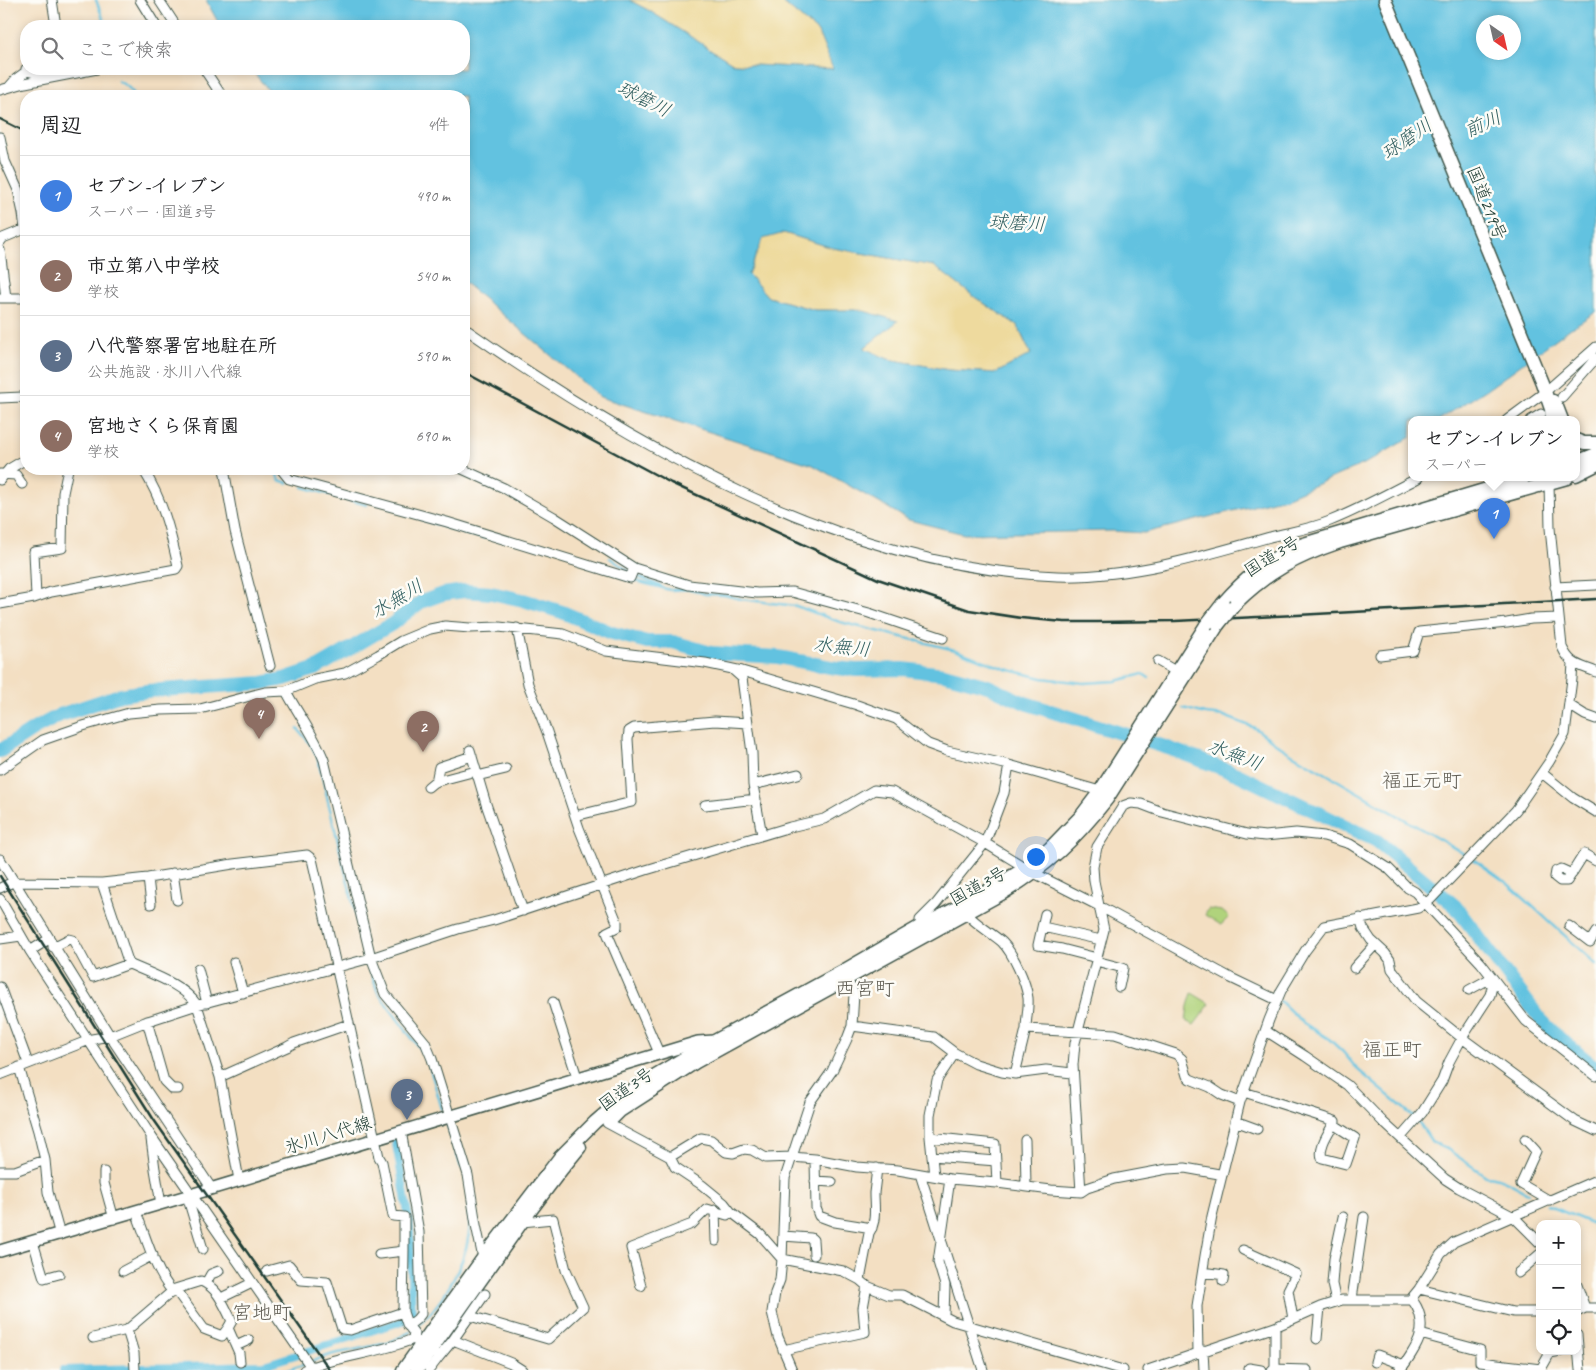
<!DOCTYPE html>
<html lang="ja">
<head>
<meta charset="utf-8">
<style>
  :root { --surface:#fff; --page:#f2f2f2; --text:#202124; --muted:#757577; --line:#e0e0e0; --accent:#c8321e }
  body { margin:0; font-family:Caveat,"Klee One",sans-serif; background:var(--page); color:var(--text) }
  .controls { position:absolute; right:15px; bottom:15px; display:grid; overflow:hidden; border-radius:10px; box-shadow:0 2px 8px #0003 }
  .controls button { width:45px; height:45px; display:grid; place-items:center; padding:0; border:0; border-bottom:1px solid var(--line); background:var(--surface); color:var(--text); font:25px sans-serif }
  .compass { position:absolute; left:1476px; top:15px; width:45px; height:45px; border-radius:50%; background:var(--surface); box-shadow:0 2px 8px #0003; rotate:146deg }
  .you { position:absolute; left:1035px; top:856px; width:18px; height:18px; margin:-12px; border:4px solid #fff; border-radius:50%; background:#1a73e8; box-shadow:0 0 0 8px #1a73e833 }
  .badge { display:grid; place-items:center; width:32px; height:32px; border-radius:50%; background:var(--accent); color:#fff; font-size:16px; font-weight:700 }
  .pin { position:absolute; translate:-50% -41px; filter:drop-shadow(0 1px 2px #0008) }
  .pin::after { content:''; position:absolute; top:26px; width:18px; height:15px; background:inherit; clip-path:polygon(0 0,100% 0,50% 100%) }
  .popup { position:absolute; left:1408px; top:416px; width:172px; height:65px; box-sizing:border-box; display:grid; place-content:center; border-radius:10px; background:var(--surface); filter:drop-shadow(0 1px 4px #0005); font-size:16px; white-space:nowrap; color:var(--muted) }
  .popup b { font-size:19px; color:var(--text) }
  .popup::after { content:''; position:absolute; left:50%; top:100%; margin-left:-10px; border:10px solid transparent; border-top-color:var(--surface) }
  .list { margin:0; padding:0; list-style:none }
  h2 { display:flex; justify-content:space-between; align-items:center; height:65px; margin:0; padding:0 20px; font-size:21px }
  h2 small { font-size:16px; font-weight:400; color:var(--muted) }
  .list li { display:grid; grid-template-columns:32px 1fr auto; gap:15px; align-items:center; box-sizing:border-box; height:80px; padding:0 20px; border-top:1px solid var(--line) }
  .list b { display:block; font-size:19px; white-space:nowrap }
  .list p { margin:0; font-size:16px; white-space:nowrap; color:var(--muted) }
  .list em { font-size:16px; font-style:normal; color:var(--muted) }
  .icon { flex:none; width:28px; height:28px; fill:none; stroke:currentColor; stroke-width:2; stroke-linecap:round; stroke-linejoin:round }
  .map { position:relative; flex:none; width:1596px; height:1370px; overflow:hidden }
  .search { position:absolute; background:var(--surface); box-shadow:0 2px 8px #0003; left:20px; top:20px; width:450px; height:55px; display:flex; align-items:center; gap:12px; box-sizing:border-box; padding:0 18px; border-radius:20px; color:var(--muted); font-size:19px }
  .panel { position:absolute; background:var(--surface); box-shadow:0 2px 8px #0003; left:20px; top:90px; width:450px; height:385px; border-radius:20px }
  .map>svg:first-child { display:block }
  .green { fill:#b0d37c; stroke:#688858 }
  .sand { fill:#eeda9e; stroke:#868c69 }
  .water { fill:#62c2e0; stroke:#40808a; fill-rule:evenodd }
  .lines { fill:none; stroke-linecap:round; stroke-linejoin:round }
  .stream { stroke:#62c2e0; stroke-width:2.5 }
  .canal { stroke:#62c2e0; stroke-width:8 }
  .river { stroke:#62c2e0; stroke-width:14 }
  .minor-casing { stroke:#3f5549; stroke-width:11 }
  .major-casing { stroke:#3f5549; stroke-width:14 }
  .highway-casing { stroke:#3f5549; stroke-width:15 }
  .minor { stroke:#fff; stroke-width:9 }
  .major { stroke:#fff; stroke-width:11 }
  .highway { stroke:#fff; stroke-width:12 }
  .rail { stroke:#1f3d34; stroke-width:2.5 }
  .highway-bridge-casing { stroke:#3f5549; stroke-width:15; stroke-linecap:butt }
  .highway-bridge { stroke:#fff; stroke-width:12 }
  .labels { text-anchor:middle; dominant-baseline:central; stroke-width:5; stroke-linejoin:round; paint-order:stroke }
  .street-label { font-size:18px; fill:#1f3d34; stroke:#fdfcf7 }
  .water-label { font-size:19px; font-style:italic; fill:#305e5f; stroke:#fdfcf7 }
  .quarter-label { font-size:20px; fill:#636056; stroke:#fdfcf7 }
</style>
</head>
<body>
<div class="map">
<svg width="1596" height="1370" viewBox="0 0 1596 1370">
  <rect width="100%" height="100%" fill="#fdfcf7"/>
  <filter id="ink" filterUnits="userSpaceOnUse"><feTurbulence type="fractalNoise" baseFrequency=".02" numOctaves="2"/><feDisplacementMap in="SourceGraphic" scale="10" xChannelSelector="R" yChannelSelector="G"/><feConvolveMatrix kernelMatrix="1 2 1 2 8 2 1 2 1" color-interpolation-filters="sRGB"/></filter>
  <filter id="wash" filterUnits="userSpaceOnUse"><feTurbulence type="fractalNoise" baseFrequency=".0096" numOctaves="4" result="noise"/><feDisplacementMap in="SourceGraphic" scale="20" xChannelSelector="R" yChannelSelector="G"/><feGaussianBlur stdDeviation="1.12" result="paint"/><feColorMatrix in="noise" values="0 0 0 0 0 0 0 0 0 0 0 0 0 0 0 0 0 1.4 0 .05"/><feComposite in="paint" operator="in"/></filter>
  <g filter="url(#wash)">
    <rect width="100%" height="100%" fill="#f3dfc2"/>
    <path class="green" d="M 1208,909 L 1222,911 L 1229,917 L 1221,925 L 1205,915 Z
      M 1192,993 L 1210,1004 L 1194,1025 L 1186,1021 L 1188,1006 Z"/>
    <path class="sand" d="M 629,0 L 780,0 L 818,32 L 834,69 L 734,64 L 648,10 Z
      M 784,233 L 833,248 L 934,266 L 976,298 L 1017,325 L 1031,355 L 996,373 L 949,370 L 888,359 L 864,348 L 897,321 L 860,310 L 815,310 L 768,297 L 748,274 L 763,238 Z"/>
    <path class="water" d="M 206,0 L 629,0 L 648,10 L 734,64 L 833,69 L 818,32 L 780,0 L 1596,0 L 1596,312 L 1571,328 L 1492,386 L 1439,420 L 1412,420 L 1411,437 L 1364,464 L 1285,498 L 1144,533 L 1112,531 L 964,534 L 909,520 L 813,465 L 600,397 L 464,282 L 464,96 L 273,96 L 251,69 L 464,69 L 464,26 L 220,26 ZM 1484,22 L 1514,22 L 1514,52 L 1484,52 ZM 784,233 L 833,248 L 934,266 L 976,298 L 1017,325 L 1031,354 L 996,373 L 949,370 L 888,359 L 864,348 L 898,321 L 860,310 L 815,310 L 768,297 L 748,274 L 763,239 Z"/>
    <g class="lines">
      <path class="stream" d="M 96,0 L 106,26
        M 118,81 L 127,86 L 136,96
        M 275,469 L 279,480 L 288,483
        M 487,485 L 520,502
        M 303,487 L 367,505
        M 421,519 L 466,534 L 485,538
        M 610,558 L 630,572
        M 634,575 L 661,586
        M 632,580 L 670,590 L 691,589 L 705,594 L 724,595 L 741,599 L 796,606 L 840,622 L 955,650 L 1006,669 L 1042,678 L 1084,683 L 1116,681 L 1143,674 L 1149,678
        M 284,679 L 285,684
        M 1183,708 L 1206,714 L 1224,716 L 1255,728 L 1285,750 L 1473,859 L 1507,883 L 1596,964
        M 298,729 L 311,745 L 317,756 L 364,948
        M 370,969 L 378,993 L 423,1053 L 429,1065 L 442,1109
        M 1280,1001 L 1302,1022 L 1329,1039 L 1343,1052 L 1357,1069 L 1414,1117
        M 1418,1121 L 1432,1142 L 1447,1149 L 1486,1176 C 1500,1176 1515,1186 1528,1193
        M 448,1126 L 461,1167
        M 1547,1205 L 1596,1225
        M 414,1329 C 440,1308 465,1267 469,1233 C 470,1225 469,1215 469,1206
        M 310,1362 L 333,1354 L 388,1343 L 410,1332
        M 288,1370 L 305,1364"/>
      <path class="canal" d="M 63,1370 L 264,1365 L 409,1319 L 412,1314 L 410,1225 L 395,1138"/>
      <path class="river" d="M 0,751 L 34,729 L 60,715 L 120,695 L 147,691 L 262,683 L 284,679 L 317,668 L 392,624 L 421,602 L 443,594 L 465,591 L 491,593 L 523,600 L 562,612 L 612,633 L 647,642 L 673,642 L 711,653 L 778,657 L 836,668 L 856,670 L 903,669 L 944,674 L 988,686 L 1025,703 L 1168,748 L 1237,774 L 1377,841 L 1455,906 L 1541,1020 L 1559,1038 L 1596,1068"/>
    </g>
  </g>
  <g filter="url(#ink)">
    <g class="lines">
      <defs>
        <path id="minor" d="M 52,0 L 56,26
          M 140,0 L 156,26
          M 159,0 L 176,26
          M 26,69 L 27,71 L 49,76
          M 204,69 L 222,96
          M 9,87 L 16,79 L 27,71
          M 0,90 L 25,83 L 97,69
          M 0,137 L 5,161 L 18,190 L 23,213 L 25,229 L 3,238 L 0,242
          M 0,250 L 6,298
          M 0,298 L 26,298
          M 464,328 C 635,447 843,568 1057,576 C 1129,578 1201,557 1270,537 C 1289,532 1311,529 1330,521 C 1360,509 1389,493 1418,478
          M 1562,397 L 1596,358
          M 0,398 L 22,397 L 26,400
          M 1507,420 L 1545,392 L 1596,347
          M 1531,420 L 1541,414
          M 224,469 L 235,531 L 270,666
          M 281,469 L 289,479 L 447,522 L 630,578 L 634,568
          M 462,469 L 504,488 L 554,517 L 634,568 L 689,585 L 757,593 L 792,592 L 869,613 L 943,638
          M 0,474 L 16,475 L 22,484
          M 0,480 L 9,469 L 26,459
          M 1549,482 L 1550,528 L 1562,647 C 1570,665 1579,665 1596,672
          M 1555,587 L 1596,585
          M 36,597 L 34,552 L 62,548 L 63,493 L 68,469
          M 0,604 L 34,598 L 51,592 L 176,569 L 178,566 C 170,530 163,501 143,469
          M 517,628 L 528,684 L 547,732 L 579,828 L 617,922 L 617,927 L 607,932 L 608,935 L 659,1053
          M 1380,655 L 1413,651 L 1419,632 L 1507,623 L 1531,619 L 1559,618
          M 1158,661 L 1177,672
          M 733,670 L 742,678 L 752,753 L 753,785 L 762,835
          M 286,691 C 298,714 315,736 324,760 L 371,958 L 385,994 L 425,1042 L 432,1059 L 468,1175 L 476,1225 L 483,1258
          M 1569,705 L 1585,715 L 1596,719
          M 470,750 L 486,804 L 523,911
          M 0,770 L 43,740 L 83,726 L 129,713 L 161,710 L 200,709 L 265,692 L 286,691 L 315,679 L 345,673 L 378,655 L 401,641 L 430,629 L 445,626 L 470,628 L 499,627 L 563,634 L 606,651 L 705,663 L 742,671 L 857,705 L 896,719 L 928,744 L 947,751 L 1009,765 L 1100,791
          M 1542,773 L 1573,798 L 1596,812
          M 477,776 L 506,769
          M 436,782 L 439,767 L 472,756
          M 753,785 L 798,774
          M 428,787 L 434,782 L 476,771
          M 705,805 L 756,799
          M 575,816 L 632,802 L 628,739 L 629,731 L 634,728 L 715,721 L 748,723
          M 0,859 L 110,1036 L 212,1189
          M 173,873 L 177,900
          M 1572,874 L 1561,869 L 1556,871 L 1555,877 L 1560,881 L 1567,881 L 1584,854 L 1596,861
          M 148,878 L 151,904
          M 102,883 L 129,964
          M 0,888 L 13,882 L 102,883 L 148,878 L 233,864 L 307,855 L 312,859 L 375,1139 L 379,1157 L 382,1162 L 393,1216 L 404,1217 L 404,1251
          M 0,899 L 30,951 L 151,1136 L 313,1370
          M 966,913 C 977,925 990,932 1002,942 C 1013,953 1026,982 1028,998 C 1029,1007 1026,1019 1026,1029
          M 1045,914 L 1038,945 L 1062,949 L 1097,958
          M 1360,918 L 1363,928 L 1371,940 L 1385,953 L 1390,960 L 1392,969 L 1416,1001 L 1462,1038 L 1490,995 L 1492,987 L 1491,976
          M 921,926 L 920,920 L 936,904 L 985,843 L 1004,793 L 1009,765
          M 1569,926 L 1590,942 L 1596,932
          M 1043,927 L 1101,940
          M 0,939 L 21,936
          M 53,947 L 69,939 L 73,940 L 93,977 L 129,964 C 151,974 183,984 197,1005 L 220,1077 L 239,1180
          M 30,951 L 49,939
          M 1096,961 L 1123,968 L 1119,987
          M 234,962 L 243,993
          M 1354,968 L 1375,945
          M 198,969 L 207,1003
          M 0,987 L 28,1063
          M 1469,990 L 1491,978
          M 553,1002 L 577,1077
          M 147,1021 L 164,1081 L 172,1089 L 178,1089
          M 852,1026 L 934,1037 L 955,1053 L 976,1064 L 1002,1072 L 1015,1074 L 1046,1070 L 1072,1073
          M 1266,1031 L 1305,1056 L 1347,1085 L 1383,1122 L 1445,1179 L 1459,1188 L 1514,1217 L 1540,1243
          M 19,1067 L 38,1131 L 45,1160 L 48,1192 L 60,1235
          M 1015,1074 L 1026,1029 L 1115,1034 L 1176,1054 L 1182,1059 L 1187,1076 L 1190,1079 L 1210,1087 L 1222,1095 L 1240,1102
          M 0,1075 L 92,1039 L 110,1036 L 145,1022 L 197,1005 L 371,958 L 458,929 L 494,920 L 646,870 L 790,827 L 824,819 L 874,790 L 892,792 L 985,843 L 1034,873 L 1099,906 L 1231,978 L 1277,1000
          M 220,1077 L 287,1047 L 294,1043 L 349,1024
          M 1244,1092 L 1335,1121 C 1330,1131 1318,1146 1322,1158 L 1346,1164 L 1355,1138 L 1333,1124
          M 1235,1121 L 1257,1129
          M 607,1123 L 670,1157 L 675,1167 L 702,1185 L 724,1203 L 731,1212 L 760,1234 L 782,1259 L 843,1271 L 860,1280 L 867,1286 L 889,1295 L 902,1295 L 953,1321 L 1123,1370
          M 401,1131 L 419,1232 L 421,1314 L 417,1319 L 408,1326
          M 930,1137 L 930,1115 L 937,1080 L 955,1053
          M 1401,1137 L 1422,1113 L 1442,1081 L 1449,1062 L 1462,1038 L 1575,1121 L 1596,1131
          M 151,1139 L 155,1169 L 161,1204
          M 1525,1139 L 1536,1151 L 1521,1184 L 1550,1201
          M 1025,1140 L 1026,1186
          M 932,1156 L 996,1161
          M 670,1157 L 701,1138 L 711,1140 L 726,1152 L 733,1153 L 744,1149 L 752,1150 L 766,1158 L 792,1157 L 815,1159 L 857,1167 L 898,1170 L 950,1179 L 997,1183 L 1051,1190 L 1081,1192 L 1087,1188 L 1114,1179 L 1167,1169 L 1185,1168 L 1219,1174 L 1221,1178
          M 815,1159 L 816,1208 L 819,1216 L 835,1222 L 872,1228
          M 0,1171 L 15,1171 L 45,1160
          M 104,1172 L 104,1183 L 114,1219
          M 920,1174 L 983,1370
          M 934,1176 L 930,1137 L 995,1144 L 997,1183
          M 815,1181 L 832,1182
          M 1081,1192 L 1073,1065 L 1075,1043 L 1104,930 L 1094,881 L 1093,867 L 1097,847 L 1123,806 L 1131,803 L 1141,804 L 1162,812 L 1247,834 L 1265,836 L 1296,833 L 1324,836 L 1350,844 L 1388,868 L 1408,888 L 1415,892 L 1481,963 L 1526,1021 L 1596,1076
          M 187,1196 L 203,1249
          M 715,1210 L 716,1241
          M 136,1212 C 146,1237 155,1271 172,1291
          M 783,1236 L 811,1238 L 813,1240 L 814,1255
          M 33,1242 L 44,1278 L 59,1274
          M 1243,1250 L 1296,1274 L 1288,1290 L 1293,1319
          M 379,1254 L 404,1251 L 403,1312
          M 123,1271 L 153,1255
          M 267,1271 L 289,1265 L 301,1280 L 327,1282 L 342,1329 L 350,1330 L 403,1312 L 407,1324 L 414,1333 L 413,1339
          M 1203,1272 L 1224,1275 L 1223,1281
          M 1518,1273 L 1540,1254
          M 860,1280 L 869,1233 C 877,1221 874,1207 874,1193 C 875,1185 876,1177 877,1168
          M 206,1283 L 211,1274 L 219,1271
          M 1577,1285 L 1585,1308
          M 641,1286 L 631,1248 L 692,1224 L 707,1209 L 727,1215 L 731,1212
          M 175,1289 L 201,1281 C 219,1289 223,1304 232,1321 L 228,1328
          M 1419,1289 L 1513,1312 L 1540,1312
          M 221,1298 L 252,1283
          M 1352,1299 L 1364,1217
          M 1336,1302 L 1332,1284 L 1334,1259 L 1343,1217
          M 1577,1312 L 1585,1308 L 1596,1308
          M 944,1315 L 945,1285 L 938,1262 L 950,1179
          M 470,1316 L 548,1339 L 583,1307 L 566,1270 L 553,1219 L 522,1222
          M 1420,1334 L 1480,1350 L 1480,1362 L 1541,1369 L 1550,1353 L 1561,1351
          M 1577,1335 L 1580,1370
          M 93,1338 L 127,1330
          M 1317,1339 L 1320,1307
          M 453,1340 L 511,1363 L 522,1370
          M 236,1346 L 249,1340
          M 783,1350 L 865,1332 L 863,1308 L 867,1286
          M 1203,1350 L 1204,1370
          M 1198,1352 L 1197,1306 L 1205,1256 L 1212,1216 L 1240,1102 L 1269,1020 L 1281,991 L 1305,951 L 1324,926 L 1418,908 L 1430,900 L 1516,810 L 1549,762 L 1565,734 L 1572,679 L 1573,663
          M 439,1357 L 453,1340 L 485,1294
          M 1375,1362 L 1377,1355 L 1404,1365
          M 1249,1368 L 1261,1370
          M 1273,1369 L 1307,1370
          M 135,1370 L 134,1353 L 127,1330 L 175,1289 L 204,1329 L 222,1336 L 228,1328 L 239,1353 L 240,1362
          M 304,1370 C 339,1355 378,1354 413,1339 L 432,1350 L 439,1357 L 429,1370
          M 792,1370 L 778,1337 L 772,1312 L 775,1293 L 780,1280 L 782,1259 L 785,1178 L 810,1102 L 832,1071 L 847,1039 L 852,1026 L 854,994 L 844,974
          M 1148,1370 L 1275,1327 L 1320,1307 L 1342,1300 L 1410,1300 L 1419,1289 L 1441,1254 L 1454,1242 L 1596,1180
          M 1272,1370 L 1275,1368 L 1275,1327
          M 1400,1370 C 1406,1363 1418,1345 1420,1336 C 1423,1323 1420,1308 1411,1299"/>
        <path id="major" d="M 0,1251 L 187,1196 L 698,1042 L 714,1041"/>
        <path id="highway" d="M 1385,0 L 1542,383 L 1551,409 L 1552,420
          M 1553,401 L 1557,407 L 1562,420
          M 1576,440 L 1584,443 L 1596,443
          M 1576,462 L 1596,454
          M 1576,475 L 1596,465
          M 1223,603 C 1245,578 1266,561 1297,546 L 1524,478
          M 1235,604 C 1269,571 1296,557 1340,542 L 1567,478
          M 612,1119 L 620,1111 L 696,1062 L 1003,893 C 1047,866 1075,840 1107,799 L 1218,625
          M 403,1370 L 483,1258 L 560,1157 L 595,1122 L 637,1086 L 698,1050 L 843,971 L 921,926 L 976,898 L 1025,868 L 1050,848 L 1081,816 L 1100,791 L 1206,625
          M 417,1370 L 522,1222 L 562,1169 L 580,1147"/>
      </defs>
      <use href="#minor" class="minor-casing"/>
      <use href="#major" class="major-casing"/>
      <use href="#highway" class="highway-casing"/>
      <use href="#minor" class="minor"/>
      <use href="#major" class="major"/>
      <use href="#highway" class="highway"/>
      <path class="rail" d="M 0,119 L 26,132
        M 464,372 L 671,483 L 878,579 L 969,610 L 1021,618 L 1064,622 L 1097,622 L 1175,621 L 1297,615 L 1596,599
        M 0,876 L 154,1120 L 330,1370"/>
      <defs>
        <path id="highway-bridge" d="M 1206,625 L 1223,603
          M 1218,625 L 1235,604"/>
      </defs>
      <use href="#highway-bridge" class="highway-bridge-casing"/>
      <use href="#highway-bridge" class="highway-bridge"/>
    </g>
  </g>
  <g class="labels">
    <g class="street-label">
      <text transform="translate(1487 203) rotate(68)">国道219号</text>
      <text transform="translate(1272 556) rotate(-32)">国道3号</text>
      <text transform="translate(978 886) rotate(-29)">国道3号</text>
      <text transform="translate(626 1089) rotate(-35)">国道3号</text>
      <text transform="translate(328 1135) rotate(-17)">氷川八代線</text>
    </g>
    <g class="water-label">
      <text transform="translate(644 99) rotate(27)">球磨川</text>
      <text transform="translate(1483 124) rotate(-24)">前川</text>
      <text transform="translate(1407 139) rotate(-35)">球磨川</text>
      <text transform="translate(1017 223) rotate(3)">球磨川</text>
      <text transform="translate(397 599) rotate(-31)">水無川</text>
      <text transform="translate(842 647) rotate(6)">水無川</text>
      <text transform="translate(1235 755) rotate(21)">水無川</text>
    </g>
    <g class="quarter-label">
      <text x="1422" y="780">福正元町</text>
      <text x="865" y="988">西宮町</text>
      <text x="1392" y="1049">福正町</text>
      <text x="262" y="1312">宮地町</text>
    </g>
  </g>
</svg>
<div class="controls">
<button>+</button>
<button>−</button>
<button><svg class="icon" aria-label="locate" viewBox="0 0 24 24"><circle cx="12" cy="12" r="6"/><path d="M12 2v4M12 18v4M2 12h4M18 12h4"/></svg></button>
</div>
<svg class="compass" viewBox="-18 -18 36 36"><path d="M0-13l5 13h-10z" fill="#e53935"/><path d="M0 13l5-13h-10z" fill="#757577"/></svg>
<div class="you"></div>
<div class="pin badge" style="left:1494px;top:539px;background:#3f7fe0">1</div>
<div class="popup"><b>セブン-イレブン</b>スーパー</div>
<div class="pin badge" style="left:423px;top:752px;background:#8d6e63">2</div>
<div class="pin badge" style="left:407px;top:1120px;background:#5c6f8a">3</div>
<div class="pin badge" style="left:259px;top:739px;background:#8d6e63">4</div>
<div class="search"><svg class="icon" aria-label="search" viewBox="0 0 24 24"><circle cx="10" cy="10" r="6"/><path d="M15 15l6 6"/></svg>ここで検索</div>
<section class="panel">
<h2>周辺<small>4件</small></h2>
<ul class="list">
<li><span class="badge" style="background:#3f7fe0">1</span><div><b>セブン-イレブン</b><p>スーパー · 国道3号</p></div><em>490 m</em></li>
<li><span class="badge" style="background:#8d6e63">2</span><div><b>市立第八中学校</b><p>学校</p></div><em>540 m</em></li>
<li><span class="badge" style="background:#5c6f8a">3</span><div><b>八代警察署宮地駐在所</b><p>公共施設 · 氷川八代線</p></div><em>590 m</em></li>
<li><span class="badge" style="background:#8d6e63">4</span><div><b>宮地さくら保育園</b><p>学校</p></div><em>690 m</em></li>
</ul>
</section>
</div>
</body>
</html>
